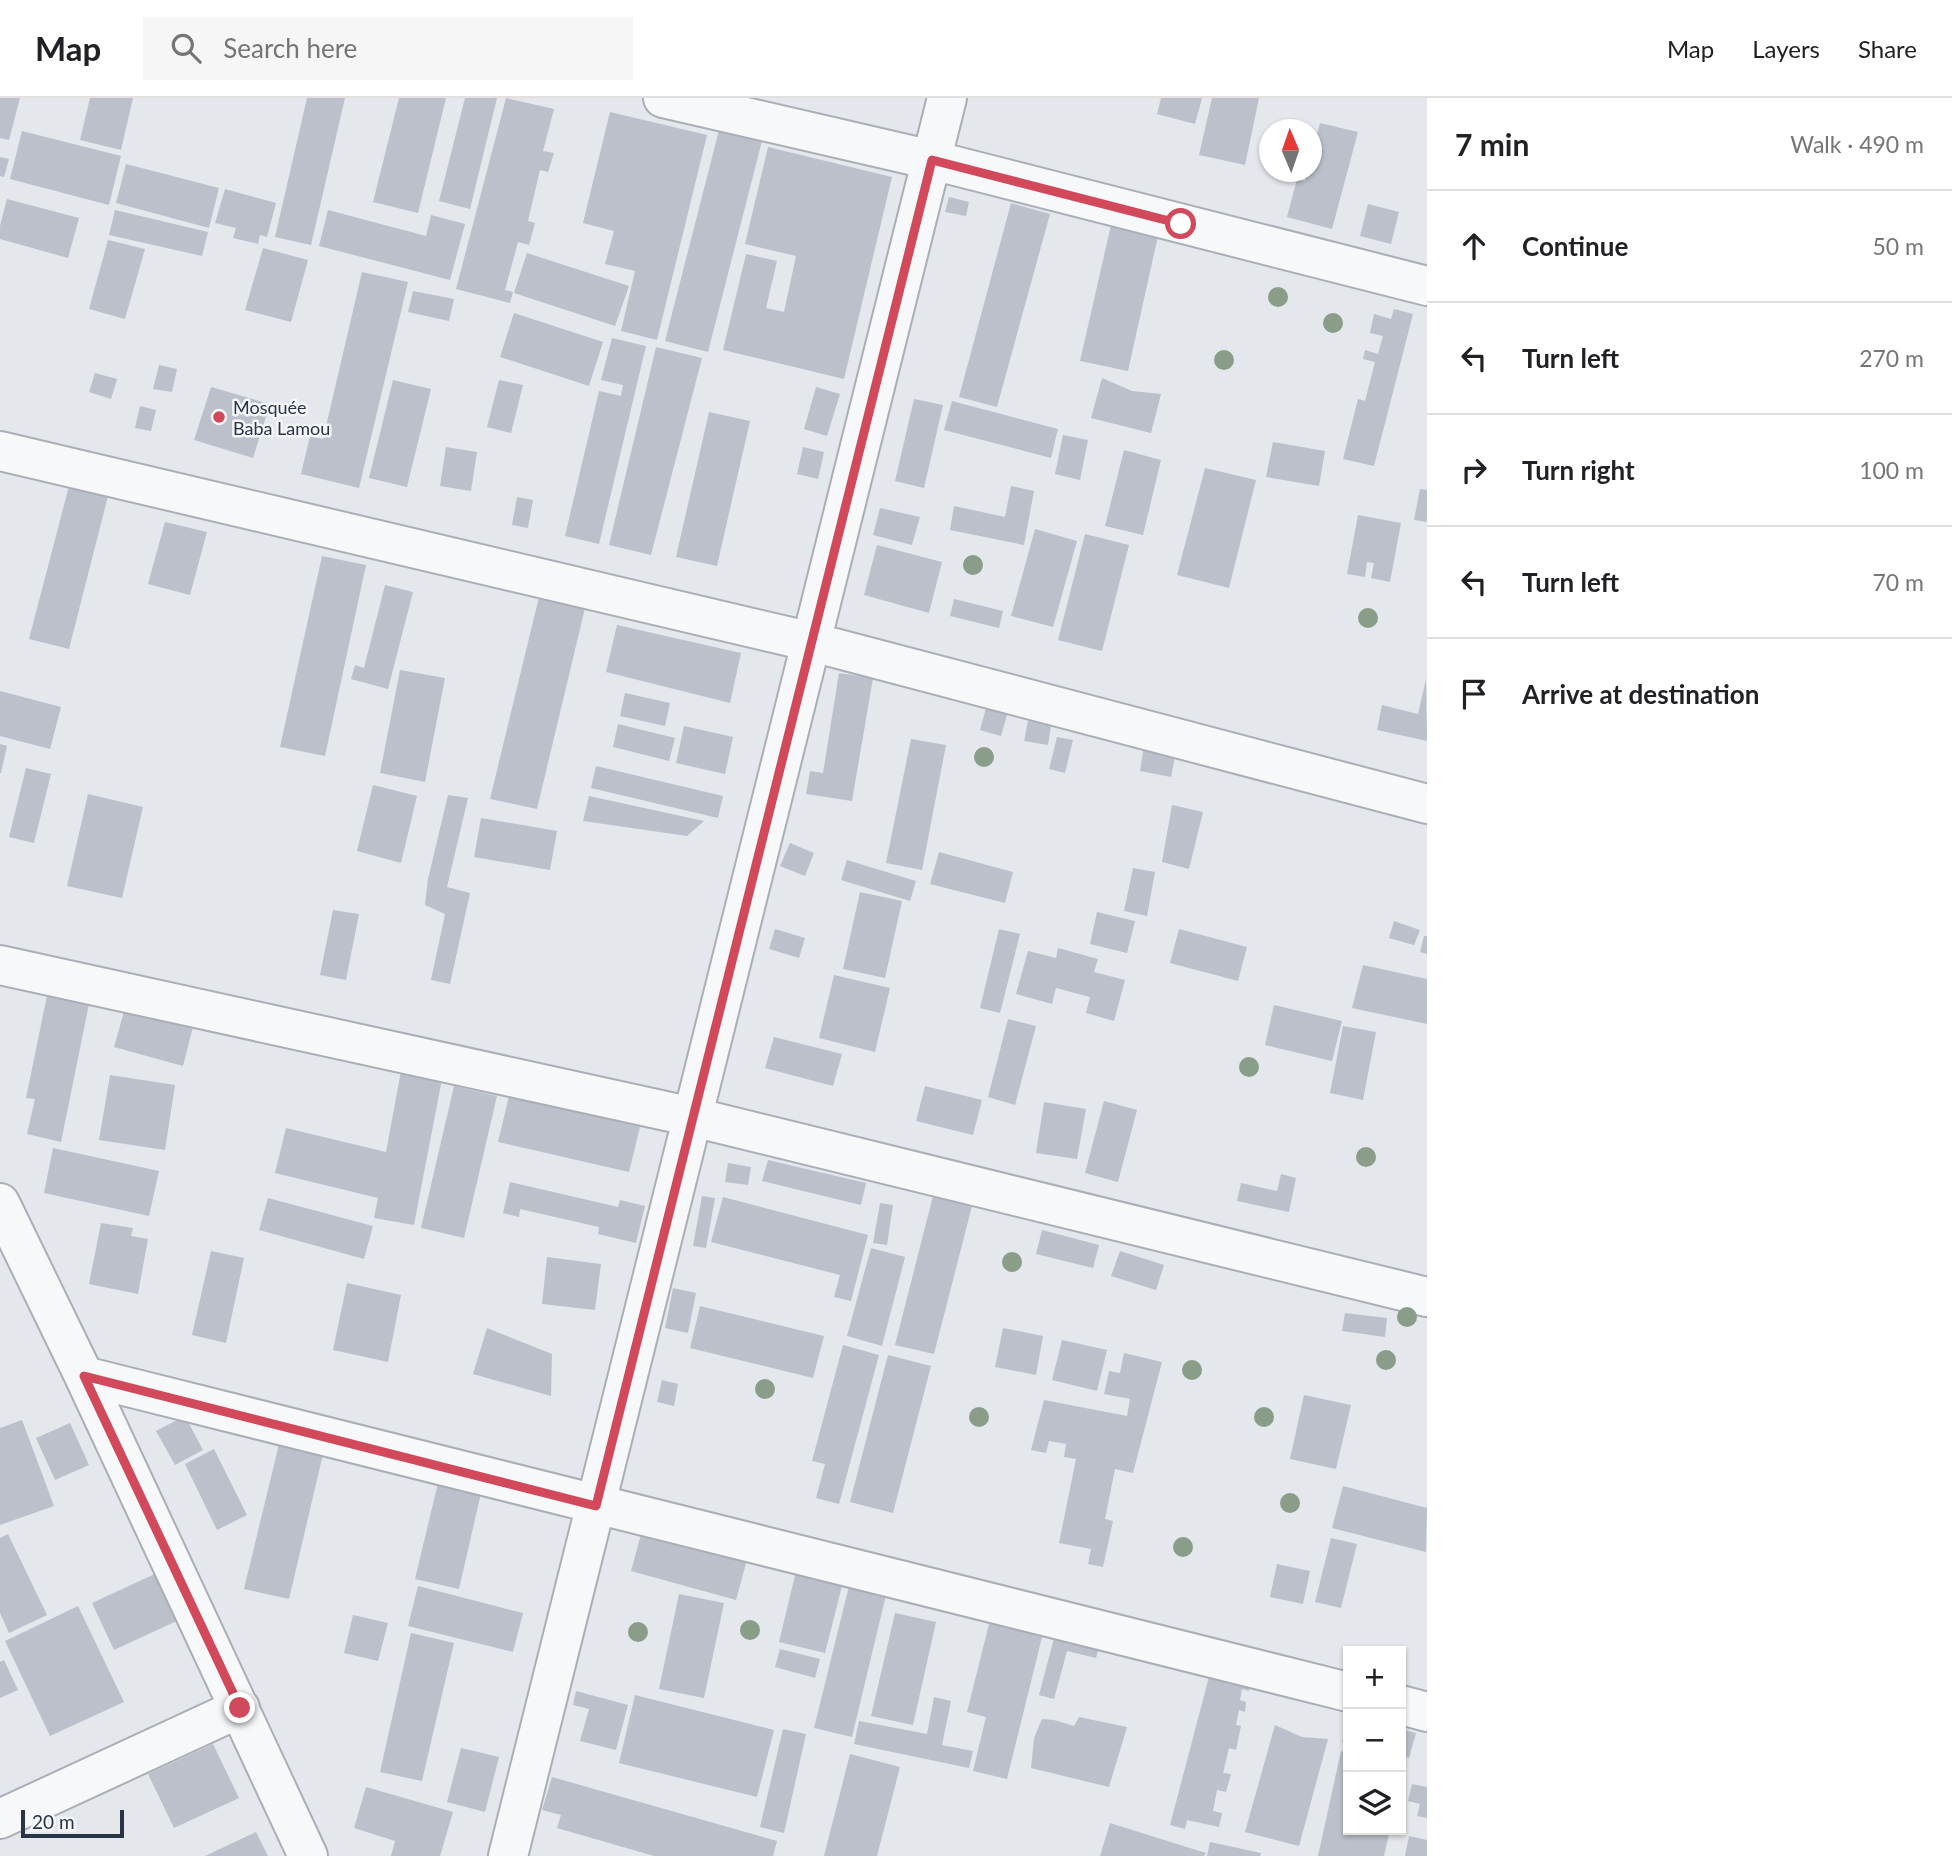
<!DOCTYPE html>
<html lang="en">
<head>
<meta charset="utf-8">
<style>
  :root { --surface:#fff; --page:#f6f6f6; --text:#202124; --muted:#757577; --line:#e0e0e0 }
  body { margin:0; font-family:Lato,sans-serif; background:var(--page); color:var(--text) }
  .controls { position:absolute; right:21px; bottom:21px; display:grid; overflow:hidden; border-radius:0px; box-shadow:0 2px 5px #0004 }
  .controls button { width:63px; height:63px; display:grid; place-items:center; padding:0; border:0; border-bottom:2px solid var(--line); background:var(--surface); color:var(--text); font:35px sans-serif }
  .compass { position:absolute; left:1259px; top:21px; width:63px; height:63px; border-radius:50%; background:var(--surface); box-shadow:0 2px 5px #0004; rotate:358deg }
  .scale { position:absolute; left:21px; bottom:18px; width:103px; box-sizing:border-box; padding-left:7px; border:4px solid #2b3445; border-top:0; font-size:19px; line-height:24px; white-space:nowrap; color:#2b3445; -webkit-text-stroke:5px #f4f6f9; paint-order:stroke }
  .stop { position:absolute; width:21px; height:21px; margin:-16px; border:5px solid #d1495b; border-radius:50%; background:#fff }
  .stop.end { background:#d1495b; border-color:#fff; box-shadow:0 2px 7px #0008 }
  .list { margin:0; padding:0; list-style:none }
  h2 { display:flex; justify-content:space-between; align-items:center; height:91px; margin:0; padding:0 28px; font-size:30px }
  h2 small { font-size:23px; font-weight:400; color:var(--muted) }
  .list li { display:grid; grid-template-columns:46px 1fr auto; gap:21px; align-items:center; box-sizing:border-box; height:112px; padding:0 28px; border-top:2px solid var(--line) }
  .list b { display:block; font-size:26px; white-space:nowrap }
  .list em { font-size:23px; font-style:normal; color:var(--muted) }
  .icon { flex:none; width:38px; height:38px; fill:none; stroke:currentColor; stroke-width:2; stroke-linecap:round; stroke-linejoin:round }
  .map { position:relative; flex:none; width:1427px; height:1758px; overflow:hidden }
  header { display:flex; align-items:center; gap:42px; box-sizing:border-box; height:98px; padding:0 35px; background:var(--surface); border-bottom:2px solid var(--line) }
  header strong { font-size:33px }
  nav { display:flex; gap:38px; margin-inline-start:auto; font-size:24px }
  .search { width:490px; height:63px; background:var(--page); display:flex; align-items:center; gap:18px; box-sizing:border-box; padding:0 24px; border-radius:0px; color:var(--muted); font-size:26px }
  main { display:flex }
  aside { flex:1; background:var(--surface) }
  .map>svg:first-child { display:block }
  .building { fill:#bbc0ca }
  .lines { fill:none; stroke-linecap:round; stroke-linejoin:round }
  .minor-casing { stroke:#a9aeb7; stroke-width:42 }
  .minor { stroke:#f7f8fa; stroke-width:38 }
  .tree { fill:#899d89 }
  .route { stroke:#d1495b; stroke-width:9 }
  .poi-dot { fill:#d1495b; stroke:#f4f6f9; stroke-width:2.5 }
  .labels { text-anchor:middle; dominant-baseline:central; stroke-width:5; stroke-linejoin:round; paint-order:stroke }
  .poi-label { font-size:18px; fill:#2b3445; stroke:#f4f6f9; text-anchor:start }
</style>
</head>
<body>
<header>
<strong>Map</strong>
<div class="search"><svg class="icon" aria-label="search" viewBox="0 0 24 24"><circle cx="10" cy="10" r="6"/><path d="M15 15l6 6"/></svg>Search here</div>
<nav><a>Map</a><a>Layers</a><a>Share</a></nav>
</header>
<main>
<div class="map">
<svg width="1427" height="1758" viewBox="0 0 1427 1758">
  <rect width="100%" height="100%" fill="#e4e7ec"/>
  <path class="building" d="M 0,0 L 20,0 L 9,42 L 0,40 Z
    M 90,0 L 133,0 L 121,52 L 80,42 Z
    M 307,0 L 345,0 L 311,147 L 275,139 Z
    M 399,0 L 446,0 L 418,115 L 373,104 Z
    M 465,0 L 497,0 L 470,111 L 439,103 Z
    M 506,0 L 554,11 L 543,53 L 554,55 L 548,74 L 540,72 L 528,123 L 535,125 L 529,147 L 518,144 L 505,192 L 513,194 L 510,205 L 456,191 Z
    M 1161,0 L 1202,0 L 1195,26 L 1157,16 Z
    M 1212,0 L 1259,0 L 1245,67 L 1199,57 Z
    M 610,14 L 707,37 L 657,242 L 621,233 L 635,173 L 605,166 L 614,133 L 583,125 Z
    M 1320,25 L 1358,34 L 1332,131 L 1287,119 L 1297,81 L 1305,83 L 1307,74 L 1311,74 L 1311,58 Z
    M 719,32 L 762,43 L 708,254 L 665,243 Z
    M 22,33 L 121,58 L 109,107 L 10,81 Z
    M 768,49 L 892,79 L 844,281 L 723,252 L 746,156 L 777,163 L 766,210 L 784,214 L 796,158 L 745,146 Z
    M 0,59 L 9,61 L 4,79 L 0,78 Z
    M 126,66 L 219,90 L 209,130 L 116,105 Z
    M 225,91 L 276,105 L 267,139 L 260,137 L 258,146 L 233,140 L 236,130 L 215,125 Z
    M 949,99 L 969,104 L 966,118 L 945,114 Z
    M 7,101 L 79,120 L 68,160 L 0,141 L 0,128 Z
    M 1011,105 L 1050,116 L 997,309 L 959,299 Z
    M 1368,106 L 1399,114 L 1391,146 L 1360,138 Z
    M 115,112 L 208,134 L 202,158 L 109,137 Z
    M 328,112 L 426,138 L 431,117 L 465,126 L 450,182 L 319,148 Z
    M 1111,127 L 1158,138 L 1128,273 L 1080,263 Z
    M 108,142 L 145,151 L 125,221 L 89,211 Z
    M 263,150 L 308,162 L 291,224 L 245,212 Z
    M 527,155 L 629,188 L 615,228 L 514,195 Z
    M 362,174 L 408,184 L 359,390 L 301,376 L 310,338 L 323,341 Z
    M 413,193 L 454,201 L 449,223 L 408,214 Z
    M 1394,211 L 1413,216 L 1374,368 L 1343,361 L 1358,301 L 1365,303 L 1375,264 L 1363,261 L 1365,252 L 1378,256 L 1383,238 L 1370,235 L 1374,216 L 1391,221 Z
    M 514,215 L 603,244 L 589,288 L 500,259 Z
    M 612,240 L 646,248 L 599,446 L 565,438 L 599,293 L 621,298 L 623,287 L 601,282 Z
    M 656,249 L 702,260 L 651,457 L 609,447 Z
    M 159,267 L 177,271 L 172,294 L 153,291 Z
    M 95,275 L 117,281 L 111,301 L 89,294 Z
    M 1102,280 L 1132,293 L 1161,296 L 1151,335 L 1091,320 Z
    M 393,282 L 431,291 L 407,389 L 369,380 Z
    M 499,282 L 523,287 L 511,335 L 487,329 Z
    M 211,289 L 270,306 L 253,360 L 194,342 Z
    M 816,289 L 840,296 L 827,338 L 804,331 Z
    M 914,301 L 943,307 L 924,390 L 895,383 Z
    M 952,303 L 1058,331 L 1051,360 L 944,332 Z
    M 140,308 L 156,312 L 151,333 L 135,330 Z
    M 709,314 L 750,323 L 717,468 L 676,459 Z
    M 1063,337 L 1088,342 L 1080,382 L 1055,376 Z
    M 1273,344 L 1325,353 L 1319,388 L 1266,379 Z
    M 446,349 L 477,354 L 471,393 L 440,388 Z
    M 803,349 L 824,354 L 818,381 L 797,376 Z
    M 1124,352 L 1161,362 L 1143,437 L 1105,428 Z
    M 1205,370 L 1256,382 L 1229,490 L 1177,477 Z
    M 69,388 L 108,398 L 69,551 L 29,541 Z
    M 1011,388 L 1034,393 L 1024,447 L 950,432 L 954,408 L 1005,419 Z
    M 1420,391 L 1427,392 L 1427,424 L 1414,422 Z
    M 517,399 L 533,402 L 528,430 L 512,427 Z
    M 880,410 L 920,419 L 912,447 L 873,437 Z
    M 1358,417 L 1401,425 L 1390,484 L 1371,480 L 1374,465 L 1367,464 L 1365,479 L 1347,476 Z
    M 165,424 L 207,434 L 190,497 L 148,486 Z
    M 1035,431 L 1077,443 L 1053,529 L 1011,518 Z
    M 1085,436 L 1129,447 L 1102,553 L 1058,542 Z
    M 877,447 L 942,464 L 929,515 L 864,497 Z
    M 322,458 L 366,467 L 325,658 L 280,649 Z
    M 385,487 L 413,494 L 388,591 L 351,581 L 355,567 L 364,570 Z
    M 539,499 L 585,510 L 537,711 L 490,701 Z
    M 954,501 L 1003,513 L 999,530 L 950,518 Z
    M 617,527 L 741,555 L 730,605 L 606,574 Z
    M 400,572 L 445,580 L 425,684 L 380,675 Z
    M 839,575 L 873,580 L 852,703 L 806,696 L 810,673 L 823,675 Z
    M 1426,581 L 1427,643 L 1377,632 L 1382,607 L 1418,616 Z
    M 0,593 L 61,609 L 50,651 L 0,638 Z
    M 625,595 L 670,605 L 665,628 L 620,618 Z
    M 989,599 L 1010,606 L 1001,638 L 980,632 Z
    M 1028,623 L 1051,627 L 1048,647 L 1024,643 Z
    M 618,626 L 675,640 L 669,663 L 613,649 Z
    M 684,628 L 733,639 L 725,676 L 676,665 Z
    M 1057,639 L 1073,642 L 1065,675 L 1049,671 Z
    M 911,641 L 946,647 L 922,772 L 886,765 Z
    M 0,646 L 7,648 L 1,675 L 0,675 Z
    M 1144,648 L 1176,653 L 1171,679 L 1140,673 Z
    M 596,668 L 723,698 L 718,720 L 591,690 Z
    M 26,670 L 51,676 L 34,745 L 9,739 Z
    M 373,687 L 417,698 L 401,765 L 357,753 Z
    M 88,696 L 143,709 L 122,800 L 67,788 Z
    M 448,697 L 468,700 L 447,789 L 470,795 L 450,886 L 431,882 L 445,816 L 425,807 L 428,781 Z
    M 589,698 L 704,723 L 687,738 L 583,723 Z
    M 1172,707 L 1203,714 L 1189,771 L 1162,764 Z
    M 481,720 L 557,733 L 550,772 L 474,759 Z
    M 790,745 L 814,755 L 805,778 L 780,768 Z
    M 939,754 L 1013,774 L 1005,805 L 930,786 Z
    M 847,762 L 916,783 L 910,803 L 841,782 Z
    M 1133,770 L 1155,774 L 1147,818 L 1124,813 Z
    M 860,794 L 902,803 L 885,880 L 843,871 Z
    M 333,812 L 359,816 L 346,882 L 320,877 Z
    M 1097,814 L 1135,823 L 1127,855 L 1090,846 Z
    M 1394,823 L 1420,832 L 1414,847 L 1389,840 Z
    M 775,831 L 805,840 L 799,860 L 769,851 Z
    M 999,831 L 1020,836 L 1000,915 L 980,910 Z
    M 1179,831 L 1247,849 L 1238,883 L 1170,865 Z
    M 1424,838 L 1427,838 L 1427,856 L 1420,854 Z
    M 1058,850 L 1098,861 L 1094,874 L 1125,882 L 1114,923 L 1086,915 L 1090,899 L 1056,890 L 1052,906 L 1016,896 L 1028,853 L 1056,860 Z
    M 1363,867 L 1427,881 L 1427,926 L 1352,910 Z
    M 834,877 L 890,890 L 875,954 L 819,940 Z
    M 49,888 L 91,896 L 61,1044 L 27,1036 L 35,1001 L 26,1000 Z
    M 127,903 L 195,921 L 183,968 L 114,949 Z
    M 1274,907 L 1342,923 L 1332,963 L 1265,947 Z
    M 1008,921 L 1036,928 L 1015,1007 L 988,999 Z
    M 1343,928 L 1376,934 L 1363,1002 L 1330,995 Z
    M 774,939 L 842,956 L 833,988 L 765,970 Z
    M 401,973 L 442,981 L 414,1127 L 374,1120 L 378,1100 L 275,1075 L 286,1030 L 386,1054 Z
    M 110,977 L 175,987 L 165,1052 L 99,1042 Z
    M 454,988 L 497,998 L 464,1140 L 421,1130 Z
    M 925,988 L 982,1002 L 973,1037 L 916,1023 Z
    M 509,998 L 640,1029 L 629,1074 L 498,1044 Z
    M 1104,1003 L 1137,1012 L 1118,1084 L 1085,1075 Z
    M 1044,1004 L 1086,1011 L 1077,1061 L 1036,1055 Z
    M 53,1050 L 159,1073 L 149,1118 L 44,1095 Z
    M 768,1062 L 866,1085 L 861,1107 L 762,1083 Z
    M 728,1065 L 751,1069 L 748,1087 L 725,1084 Z
    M 1281,1076 L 1296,1080 L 1289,1114 L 1237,1103 L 1241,1085 L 1277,1093 Z
    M 510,1084 L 618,1109 L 620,1102 L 645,1108 L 636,1145 L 598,1136 L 599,1129 L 520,1111 L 519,1119 L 503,1115 Z
    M 934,1094 L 973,1104 L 934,1256 L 895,1247 Z
    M 702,1098 L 715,1100 L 706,1150 L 693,1148 Z
    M 723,1099 L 868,1137 L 851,1203 L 834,1199 L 840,1177 L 711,1144 Z
    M 268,1100 L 373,1128 L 364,1161 L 259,1132 Z
    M 880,1105 L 893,1107 L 887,1147 L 873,1145 Z
    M 101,1125 L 133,1130 L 131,1138 L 148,1141 L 138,1196 L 89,1186 Z
    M 1042,1132 L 1099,1147 L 1093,1170 L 1036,1156 Z
    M 871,1150 L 905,1159 L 882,1248 L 847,1238 Z
    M 211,1153 L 244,1160 L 226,1245 L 192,1237 Z
    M 1120,1153 L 1164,1167 L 1156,1192 L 1111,1178 Z
    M 547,1159 L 601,1166 L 595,1212 L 542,1206 Z
    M 347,1185 L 401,1197 L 388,1264 L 333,1252 Z
    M 673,1190 L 696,1195 L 688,1235 L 665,1230 Z
    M 700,1208 L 824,1238 L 813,1280 L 690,1250 Z
    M 1345,1215 L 1387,1220 L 1385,1239 L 1342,1233 Z
    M 487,1230 L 552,1256 L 551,1298 L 473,1276 Z
    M 1003,1230 L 1043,1238 L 1036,1277 L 995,1269 Z
    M 1062,1242 L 1107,1252 L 1097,1293 L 1052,1282 Z
    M 843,1247 L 879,1257 L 839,1406 L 816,1400 L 825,1366 L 812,1363 Z
    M 1124,1255 L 1162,1264 L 1133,1375 L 1115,1371 L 1105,1421 L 1113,1423 L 1103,1469 L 1088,1466 L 1091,1451 L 1059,1445 L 1076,1361 L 1064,1359 L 1066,1346 L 1049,1343 L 1046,1355 L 1031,1352 L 1044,1302 L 1127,1318 L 1130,1301 L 1104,1296 L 1109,1273 L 1120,1275 Z
    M 888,1257 L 931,1268 L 893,1415 L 850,1404 Z
    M 662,1282 L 678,1286 L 674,1308 L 657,1304 Z
    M 1304,1297 L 1351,1307 L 1336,1371 L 1290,1361 Z
    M 185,1318 L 203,1352 L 175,1367 L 156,1333 Z
    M 22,1322 L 54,1408 L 0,1427 L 0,1330 Z
    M 70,1325 L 89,1367 L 55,1382 L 36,1340 Z
    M 280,1342 L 324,1352 L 289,1501 L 244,1491 Z
    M 214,1351 L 247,1417 L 217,1432 L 185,1366 Z
    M 438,1385 L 481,1395 L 459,1491 L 415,1481 Z
    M 1343,1388 L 1427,1410 L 1426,1454 L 1332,1430 Z
    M 643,1429 L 748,1458 L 736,1502 L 631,1473 Z
    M 8,1436 L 47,1517 L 9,1535 L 0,1515 L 0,1440 Z
    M 1331,1440 L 1357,1446 L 1341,1510 L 1315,1504 Z
    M 1277,1466 L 1310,1473 L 1303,1506 L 1270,1499 Z
    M 797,1469 L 844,1480 L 825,1555 L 779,1544 Z
    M 159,1474 L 181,1521 L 114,1552 L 92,1505 Z
    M 418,1488 L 523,1515 L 513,1554 L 408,1528 Z
    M 849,1488 L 886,1497 L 852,1639 L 814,1630 Z
    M 679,1496 L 724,1505 L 704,1600 L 659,1591 Z
    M 78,1508 L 124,1604 L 50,1638 L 5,1543 Z
    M 895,1515 L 936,1524 L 913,1627 L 871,1618 Z
    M 353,1517 L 388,1525 L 378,1563 L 344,1555 Z
    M 990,1522 L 1043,1535 L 1007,1681 L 973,1673 L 986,1619 L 967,1614 Z
    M 1057,1529 L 1101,1541 L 1096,1560 L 1067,1553 L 1054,1601 L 1039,1597 Z
    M 411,1535 L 454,1545 L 422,1683 L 380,1674 Z
    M 780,1551 L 820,1561 L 815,1580 L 775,1569 Z
    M 4,1562 L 18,1592 L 0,1600 L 0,1564 Z
    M 1210,1575 L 1251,1581 L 1249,1593 L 1242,1591 L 1240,1602 L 1246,1604 L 1245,1614 L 1239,1612 L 1236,1627 L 1241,1628 L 1236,1652 L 1229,1650 L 1223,1675 L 1231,1676 L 1226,1694 L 1217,1692 L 1213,1713 L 1222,1715 L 1219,1729 L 1187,1722 L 1185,1731 L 1170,1727 Z
    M 576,1593 L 628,1607 L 616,1652 L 580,1643 L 589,1611 L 573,1607 Z
    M 635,1597 L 774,1632 L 757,1699 L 619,1665 Z
    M 934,1599 L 951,1603 L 942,1647 L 973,1653 L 969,1670 L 854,1646 L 859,1623 L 927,1636 Z
    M 1079,1619 L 1127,1629 L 1109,1689 L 1031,1670 L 1034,1640 L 1042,1621 L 1054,1622 L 1074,1628 Z
    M 1347,1622 L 1348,1623 L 1348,1645 L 1342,1644 Z
    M 1275,1627 L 1302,1639 L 1328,1641 L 1299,1748 L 1245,1734 Z
    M 783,1631 L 806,1636 L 784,1735 L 760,1729 Z
    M 1401,1631 L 1416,1635 L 1409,1660 L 1401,1658 Z
    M 213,1646 L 239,1700 L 174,1730 L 148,1676 Z
    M 461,1650 L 499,1659 L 485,1714 L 447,1704 Z
    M 1341,1653 L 1348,1655 L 1348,1732 L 1390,1732 L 1384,1758 L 1318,1758 Z
    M 850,1656 L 900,1669 L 877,1758 L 824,1758 Z
    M 552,1679 L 777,1743 L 773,1758 L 654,1758 L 557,1730 L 561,1717 L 542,1712 Z
    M 1412,1686 L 1427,1689 L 1427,1720 L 1417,1718 L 1420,1706 L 1408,1703 Z
    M 366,1689 L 453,1714 L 440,1758 L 391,1758 L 395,1743 L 354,1730 Z
    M 1110,1725 L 1206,1755 L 1204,1758 L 1100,1758 Z
    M 256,1734 L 268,1758 L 205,1758 Z
    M 1409,1738 L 1427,1742 L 1427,1758 L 1405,1758 Z
    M 1210,1744 L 1261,1755 L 1260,1758 L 1207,1758 Z"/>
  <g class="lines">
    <defs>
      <path id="minor" d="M 663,0 L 932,62 L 1427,188
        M 0,353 L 812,544 L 1427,706
        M 0,867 L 693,1019 L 1427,1199
        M 0,1105 L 84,1278 L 308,1758
        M 84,1278 L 1348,1594
        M 1401,1607 L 1427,1614
        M 0,1721 L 240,1610
        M 508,1758 L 947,0"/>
    </defs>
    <use href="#minor" class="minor-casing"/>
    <use href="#minor" class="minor"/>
  </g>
  <g class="tree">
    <circle cx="1278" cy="199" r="10"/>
    <circle cx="1333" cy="225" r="10"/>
    <circle cx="1224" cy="262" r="10"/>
    <circle cx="973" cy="467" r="10"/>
    <circle cx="1368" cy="520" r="10"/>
    <circle cx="984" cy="659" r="10"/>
    <circle cx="1249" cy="969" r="10"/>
    <circle cx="1366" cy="1059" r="10"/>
    <circle cx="1012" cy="1164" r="10"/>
    <circle cx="1407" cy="1219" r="10"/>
    <circle cx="1386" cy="1262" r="10"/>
    <circle cx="1192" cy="1272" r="10"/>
    <circle cx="765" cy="1291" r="10"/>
    <circle cx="979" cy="1319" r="10"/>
    <circle cx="1264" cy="1319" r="10"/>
    <circle cx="1290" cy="1405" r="10"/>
    <circle cx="1183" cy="1449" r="10"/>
    <circle cx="750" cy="1532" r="10"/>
    <circle cx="638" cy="1534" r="10"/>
  </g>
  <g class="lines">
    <path class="route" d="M 240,1610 L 84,1278 L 596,1408 L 932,62 L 1181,126"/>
  </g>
  <circle class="poi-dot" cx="219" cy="319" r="7"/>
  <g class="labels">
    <g class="poi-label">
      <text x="233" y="309">Mosquée<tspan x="233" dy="21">Baba Lamou</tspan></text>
    </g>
  </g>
</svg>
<div class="controls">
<button>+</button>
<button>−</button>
<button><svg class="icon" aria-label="layers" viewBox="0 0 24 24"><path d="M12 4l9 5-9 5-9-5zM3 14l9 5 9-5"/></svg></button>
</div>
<svg class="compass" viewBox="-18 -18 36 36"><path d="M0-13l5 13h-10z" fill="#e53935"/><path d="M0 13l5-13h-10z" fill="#757577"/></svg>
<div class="scale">20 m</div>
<div class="stop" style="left:1181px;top:126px"></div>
<div class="stop end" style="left:240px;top:1610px"></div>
</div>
<aside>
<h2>7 min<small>Walk · 490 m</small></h2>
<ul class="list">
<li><svg class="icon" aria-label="ahead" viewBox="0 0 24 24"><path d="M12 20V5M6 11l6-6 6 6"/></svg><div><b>Continue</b></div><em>50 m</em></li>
<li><svg class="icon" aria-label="left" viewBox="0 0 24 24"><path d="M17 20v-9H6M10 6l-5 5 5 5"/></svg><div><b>Turn left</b></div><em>270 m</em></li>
<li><svg class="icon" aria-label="right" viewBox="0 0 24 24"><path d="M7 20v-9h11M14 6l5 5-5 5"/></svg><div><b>Turn right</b></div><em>100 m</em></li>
<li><svg class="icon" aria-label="left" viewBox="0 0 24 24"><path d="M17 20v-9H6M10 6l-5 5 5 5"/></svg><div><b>Turn left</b></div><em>70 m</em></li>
<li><svg class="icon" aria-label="arrive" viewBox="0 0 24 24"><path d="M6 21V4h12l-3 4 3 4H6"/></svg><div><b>Arrive at destination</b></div></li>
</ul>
</aside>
</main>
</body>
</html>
